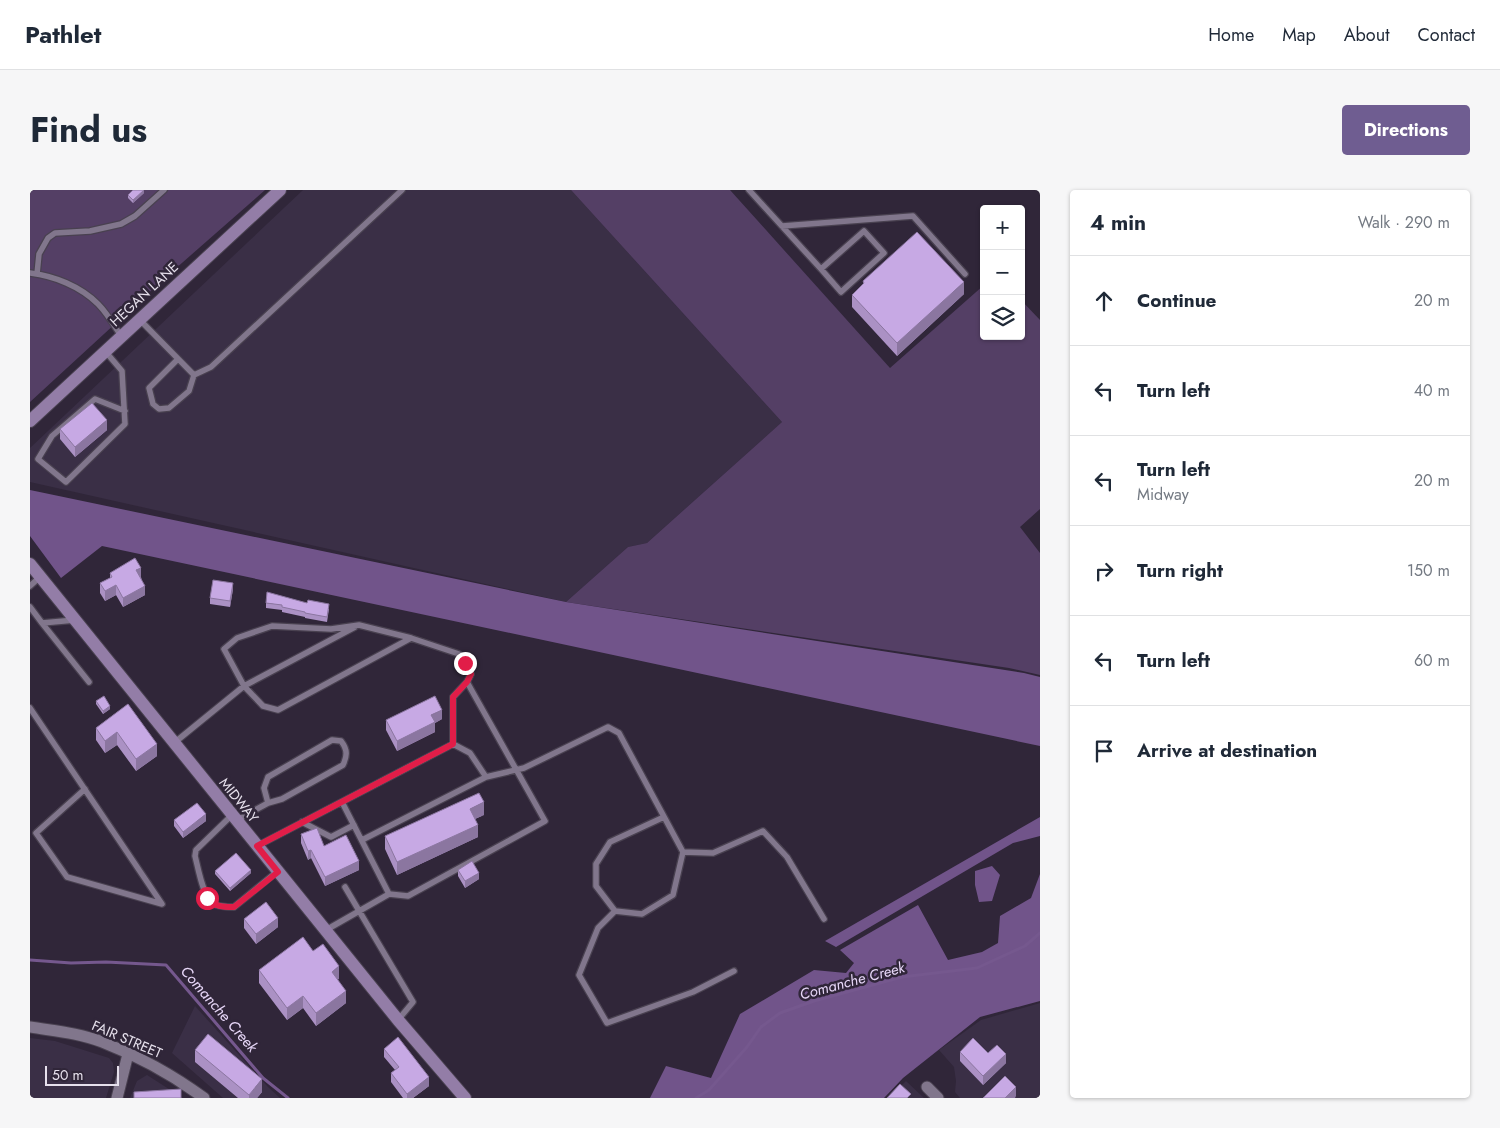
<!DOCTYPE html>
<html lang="en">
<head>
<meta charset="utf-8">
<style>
  :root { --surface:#fff; --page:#f6f6f7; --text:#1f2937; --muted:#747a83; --line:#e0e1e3; --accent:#6f5d91 }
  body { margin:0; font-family:Jost,sans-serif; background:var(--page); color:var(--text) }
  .controls { position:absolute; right:15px; top:15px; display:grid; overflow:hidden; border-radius:5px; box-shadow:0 1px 4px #0004 }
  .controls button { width:45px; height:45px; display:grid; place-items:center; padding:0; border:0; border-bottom:1px solid var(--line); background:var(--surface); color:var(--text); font:25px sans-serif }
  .scale { position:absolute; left:15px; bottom:12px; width:74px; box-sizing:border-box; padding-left:5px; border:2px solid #e6e0ec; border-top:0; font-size:14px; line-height:18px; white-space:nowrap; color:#e6e0ec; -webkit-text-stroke:4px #302639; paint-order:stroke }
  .stop { position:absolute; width:15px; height:15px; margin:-11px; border:4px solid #e11d48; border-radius:50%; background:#fff }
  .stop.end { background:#e11d48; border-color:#fff; box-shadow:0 1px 5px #0008 }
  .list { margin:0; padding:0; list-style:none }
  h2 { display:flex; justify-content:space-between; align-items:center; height:65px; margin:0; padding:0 20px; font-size:21px }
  h2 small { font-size:16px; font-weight:400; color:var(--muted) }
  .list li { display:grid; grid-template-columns:32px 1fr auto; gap:15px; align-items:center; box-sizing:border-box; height:90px; padding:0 20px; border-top:1px solid var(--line) }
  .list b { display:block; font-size:19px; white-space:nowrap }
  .list p { margin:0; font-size:16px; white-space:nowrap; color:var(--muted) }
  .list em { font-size:16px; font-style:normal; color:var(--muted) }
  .icon { flex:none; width:28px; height:28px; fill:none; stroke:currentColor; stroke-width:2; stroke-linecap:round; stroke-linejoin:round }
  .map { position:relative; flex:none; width:1010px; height:908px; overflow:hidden; border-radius:5px }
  header { display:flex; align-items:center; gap:30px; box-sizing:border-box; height:70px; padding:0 25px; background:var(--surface); border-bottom:1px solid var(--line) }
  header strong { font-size:24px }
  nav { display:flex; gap:28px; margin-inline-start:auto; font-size:18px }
  .intro { display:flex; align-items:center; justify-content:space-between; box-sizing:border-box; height:120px; padding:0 30px }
  h1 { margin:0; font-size:35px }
  .button { padding:12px 22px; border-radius:5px; background:var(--accent); color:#fff; font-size:18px; font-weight:700 }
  main { display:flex; gap:30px; padding:0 30px }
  aside { flex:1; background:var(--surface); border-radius:5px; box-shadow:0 1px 4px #0004 }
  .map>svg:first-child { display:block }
  .built { fill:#3a2f46 }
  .green { fill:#543f65 }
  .forest { fill:#71548a }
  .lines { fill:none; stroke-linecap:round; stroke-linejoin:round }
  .stream { stroke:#75588e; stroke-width:3 }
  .lane-casing { stroke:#494150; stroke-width:8 }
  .street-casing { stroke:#494150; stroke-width:13 }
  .secondary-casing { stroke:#494150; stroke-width:14 }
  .lane { stroke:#81768c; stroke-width:5.5 }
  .street { stroke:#81768c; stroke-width:11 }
  .secondary { stroke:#937da7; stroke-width:12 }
  .wall { fill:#ab91c4 }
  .shaded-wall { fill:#8b76a0 }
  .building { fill:#c7a9e4; stroke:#8b76a0 }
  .route { stroke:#e11d48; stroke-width:6 }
  .labels { text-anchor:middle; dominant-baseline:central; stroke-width:5; stroke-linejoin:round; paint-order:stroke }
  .street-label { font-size:14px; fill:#e6e0ec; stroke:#302639 }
  .water-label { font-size:15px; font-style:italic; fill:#e7d7f8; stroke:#302639 }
</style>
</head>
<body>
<header>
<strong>Pathlet</strong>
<nav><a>Home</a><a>Map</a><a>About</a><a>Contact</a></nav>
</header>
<div class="intro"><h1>Find us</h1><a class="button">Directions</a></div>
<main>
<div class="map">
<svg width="1010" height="908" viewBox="0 0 1010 908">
  <rect width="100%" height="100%" fill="#302639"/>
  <path class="built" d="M 273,0 L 541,0 L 752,232 L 617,353 L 598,357 L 536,412 L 0,292 L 0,258 Z
    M 1010,813 L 1010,908 L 930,908 L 925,902 L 926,891 L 924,877 L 909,860 L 951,830 Z
    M 165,816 L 238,897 L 250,908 L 193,908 L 142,863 Z
    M 0,848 L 25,851 L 79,868 L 83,873 L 84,882 L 76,908 L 0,908 Z
    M 117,885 L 153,908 L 100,908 L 107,891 Z
    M 876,891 L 894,908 L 859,908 Z"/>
  <path class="green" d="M 0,0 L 235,0 L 136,87 L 0,212 Z
    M 541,0 L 700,0 L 860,178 L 954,95 L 954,146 L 991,146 L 991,110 L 1010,130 L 1010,319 L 990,337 L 1010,363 L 1010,485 L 979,478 L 536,412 L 598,357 L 617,353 L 752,232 Z"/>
  <path class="forest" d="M 0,300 L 536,412 L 994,483 L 1010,487 L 1010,556 L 72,356 L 31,388 L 0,346 Z
    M 1010,627 L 1010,646 L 983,653 L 806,757 L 795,751 Z
    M 962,676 L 970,685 L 962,711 L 949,712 L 945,695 L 945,681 Z
    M 1010,684 L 1010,811 L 950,827 L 873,888 L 854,908 L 620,908 L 636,876 L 681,888 L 710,824 L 784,780 L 816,783 L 824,773 L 810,760 L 888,715 L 918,770 L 952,762 L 968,753 L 970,726 L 1001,708 Z"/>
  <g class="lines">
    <path class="stream" d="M 0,770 L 41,773 L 76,772 L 136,775 L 233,888 L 258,908
      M 666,908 L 679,900 L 717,857 L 731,837 L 750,823 L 784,811 L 872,787 L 947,778 L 995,756 L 1010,743"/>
    <defs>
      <path id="lane" d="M 719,0 L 791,79
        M 752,36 L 883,26 L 935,84
        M 834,41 L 854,63 L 811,102 L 791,79 Z
        M 0,83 C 24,86 50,96 68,114 C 77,123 84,135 91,146
        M 7,84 L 9,64 L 18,48 L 25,43 L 60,41 L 91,34 L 105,26 L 134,0
        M 109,129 L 164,185 L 181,177 L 372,0
        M 75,161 L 92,181 L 95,234 L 36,292 L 8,269 L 22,246 L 65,209 L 95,221
        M 148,169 L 119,198 L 123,214 L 129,219 L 139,218 L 159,201 L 164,185
        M 0,396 L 10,387
        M 0,417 L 12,433 L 45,430
        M 12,433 L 59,492
        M 381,448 L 329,435 L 301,439 L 242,436 L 207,448 L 194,459 L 214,496 L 233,516 L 248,520 L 381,448 L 429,464 L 441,484 L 437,492 L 423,507 L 423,554
        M 0,518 L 132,714 L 37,687 L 6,643 L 55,599
        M 144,553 L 214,496 L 325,437
        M 423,554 L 440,563 L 456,587
        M 312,612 L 359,704
        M 202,625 L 166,660 L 165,666 C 168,677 173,709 184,714 C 190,717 197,717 204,717 L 248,681
        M 207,630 L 238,613 L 252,609 L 313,575 C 317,566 318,560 311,551 L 302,550 L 238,587 L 234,598 L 238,613
        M 272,632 L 301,647 L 324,635
        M 332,650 L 456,587 L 494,578 L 578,537 L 589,543 L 653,662 L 643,705 L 612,724 L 585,721 L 566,696 L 566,674 L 580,652 L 634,627
        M 227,656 L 423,554
        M 653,662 L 683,663 L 733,641 L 757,667 L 794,729
        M 315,697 L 383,812 L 368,830
        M 585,721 L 568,738 L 549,785 L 577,833 L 663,802 L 704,781
        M 296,740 L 359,704 L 378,706 L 515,631 L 437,492"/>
      <path id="street" d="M 0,837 C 24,841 49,843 72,852 C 108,866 143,885 174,908
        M 897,897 L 908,908
        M 87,908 L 98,864"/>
      <path id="secondary" d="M 0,231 L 250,0
        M 0,374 L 368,830 L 435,908"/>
    </defs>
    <use href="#lane" class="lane-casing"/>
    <use href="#street" class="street-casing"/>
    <use href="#secondary" class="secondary-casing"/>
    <use href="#lane" class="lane"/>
    <use href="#street" class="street"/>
    <use href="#secondary" class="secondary"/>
  </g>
  <path class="wall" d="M 114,3 L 103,13 L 98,8 L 98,5 Z
    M 833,91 L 934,104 L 867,166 L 822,117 L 822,105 L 833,94 Z
    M 30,239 L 77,240 L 45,267 L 30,249 Z
    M 80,383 L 111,387 L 115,405 L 93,417 L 86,405 L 75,411 L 70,403 L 70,393 L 80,388 Z
    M 203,399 L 200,417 L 180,414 L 180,408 Z
    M 236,413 L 299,419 L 297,432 L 275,428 L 275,427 L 252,422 L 252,420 L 236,418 Z
    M 66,511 L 80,519 L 73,524 L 66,514 Z
    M 98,514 L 127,566 L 106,581 L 87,555 L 75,563 L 66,550 L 66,538 Z
    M 412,529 L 405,533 L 405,542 L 367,561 L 356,540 L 356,530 Z
    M 454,625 L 445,629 L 448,647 L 367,685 L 355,659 L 355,646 Z
    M 144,630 L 176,631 L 153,648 L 144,636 Z
    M 271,644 L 294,656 L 329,680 L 295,696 L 281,668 L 278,670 L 271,653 Z
    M 428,680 L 449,689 L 435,698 L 428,686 Z
    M 185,681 L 221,683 L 200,701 L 185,684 Z
    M 214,729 L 248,737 L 226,754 L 214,738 Z
    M 283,761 L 309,788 L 308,790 L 316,813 L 286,836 L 273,818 L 257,830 L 229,793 L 229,780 Z
    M 354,859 L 399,896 L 383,908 L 373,908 L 361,892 L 361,883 L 365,880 L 354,867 Z
    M 165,860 L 232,902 L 227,908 L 208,908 L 165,872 Z
    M 930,862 L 958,863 L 976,873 L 953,895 L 930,871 Z"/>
  <path class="shaded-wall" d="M 114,0 L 114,3 L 103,13 L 103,10 Z
    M 934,92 L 934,104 L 867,166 L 867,153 Z
    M 77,230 L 77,240 L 45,267 L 45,257 Z
    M 111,378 L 111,387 L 106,390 L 106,380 Z
    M 203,393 L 203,399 L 200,417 L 200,411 Z
    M 86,395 L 86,405 L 75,411 L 75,401 Z
    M 115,396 L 115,405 L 93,417 L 93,408 Z
    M 80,516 L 80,519 L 73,524 L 73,521 Z
    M 412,520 L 412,529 L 405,533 L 405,542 L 367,561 L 367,551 L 401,525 Z
    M 87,542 L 87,555 L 75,563 L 75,551 Z
    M 127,554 L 127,566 L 106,581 L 106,569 Z
    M 454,612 L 454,625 L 440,631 L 440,619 Z
    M 176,624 L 176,631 L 153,648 L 153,642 Z
    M 448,635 L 448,647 L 367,685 L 367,672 Z
    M 281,660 L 281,668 L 278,670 L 278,661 Z
    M 329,671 L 329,680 L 295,696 L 295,687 Z
    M 221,680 L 221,683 L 200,701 L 200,698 Z
    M 449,683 L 449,689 L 435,698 L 435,691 Z
    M 248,728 L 248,737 L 226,754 L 226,744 Z
    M 309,776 L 309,788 L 302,794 L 302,782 Z
    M 316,801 L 316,813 L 286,836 L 286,823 Z
    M 273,806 L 273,818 L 257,830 L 257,818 Z
    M 976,864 L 976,873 L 953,895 L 953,886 Z
    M 399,887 L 399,896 L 383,908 L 377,908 L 377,904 Z
    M 232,889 L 232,902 L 227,908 L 219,908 L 219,905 Z
    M 986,897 L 986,906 L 985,908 L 975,908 Z"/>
  <path class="building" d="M 103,0 L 114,0 L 103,10 L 98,5 Z
    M 887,42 L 934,92 L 867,153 L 822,105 L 834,93 L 833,91 Z
    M 62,213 L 77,230 L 45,257 L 30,239 Z
    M 105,368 L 111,378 L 106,380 L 115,396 L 93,408 L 86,395 L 75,401 L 70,393 L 82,387 L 80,383 Z
    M 183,390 L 203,393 L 200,411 L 180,408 Z
    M 237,402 L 277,413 L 278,410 L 299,414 L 297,427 L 275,423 L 275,422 L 252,417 L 252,415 L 236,413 Z
    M 74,506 L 80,516 L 73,521 L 66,511 Z
    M 405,506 L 412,520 L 401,525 L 405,532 L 367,551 L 356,530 Z
    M 98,514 L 127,554 L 106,569 L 87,542 L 75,551 L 66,538 Z
    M 449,603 L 454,612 L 440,619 L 448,635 L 367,672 L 355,646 Z
    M 167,613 L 176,624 L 153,642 L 144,630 Z
    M 287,638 L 294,656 L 316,645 L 329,671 L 295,687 L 281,660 L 278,661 L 271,644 Z
    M 206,663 L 221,680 L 200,698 L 185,681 Z
    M 442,671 L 449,683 L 435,691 L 428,680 Z
    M 236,712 L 248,728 L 226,744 L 214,729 Z
    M 273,747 L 283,761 L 293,754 L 309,776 L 302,782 L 316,801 L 286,823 L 273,806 L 257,818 L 229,780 Z
    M 178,844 L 232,889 L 219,905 L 165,860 Z
    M 368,847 L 399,887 L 377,904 L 361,883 L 369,877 L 354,859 Z
    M 943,848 L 958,863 L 967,855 L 976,864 L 953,886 L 930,862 Z
    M 975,886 L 986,897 L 975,908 L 953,908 Z
    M 870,894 L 881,904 L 877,908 L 857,908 Z
    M 151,899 L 151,908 L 104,908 L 104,902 Z"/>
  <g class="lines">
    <path class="route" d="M 177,708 C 185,717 193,717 204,717 L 248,682 L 227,656 L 423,554 L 423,507 L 437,492 L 441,484 L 435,473"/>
  </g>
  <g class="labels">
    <g class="street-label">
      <text transform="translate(114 104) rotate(-43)">HEGAN LANE</text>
      <text transform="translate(209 610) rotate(51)">MIDWAY</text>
      <text transform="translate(97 849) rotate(23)">FAIR STREET</text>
    </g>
    <g class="water-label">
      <text transform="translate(822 791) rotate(-15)">Comanche Creek</text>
      <text transform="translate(189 819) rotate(49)">Comanche Creek</text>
    </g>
  </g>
</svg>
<div class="controls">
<button>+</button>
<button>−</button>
<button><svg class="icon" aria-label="layers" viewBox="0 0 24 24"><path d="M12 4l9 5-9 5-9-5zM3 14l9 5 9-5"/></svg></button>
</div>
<div class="scale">50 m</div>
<div class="stop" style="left:177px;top:708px"></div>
<div class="stop end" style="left:435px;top:473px"></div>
</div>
<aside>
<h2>4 min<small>Walk · 290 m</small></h2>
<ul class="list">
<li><svg class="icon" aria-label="ahead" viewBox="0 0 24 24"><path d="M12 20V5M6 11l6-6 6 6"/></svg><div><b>Continue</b></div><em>20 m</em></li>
<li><svg class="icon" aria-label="left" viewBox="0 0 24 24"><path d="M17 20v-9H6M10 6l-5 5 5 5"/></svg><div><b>Turn left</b></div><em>40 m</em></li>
<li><svg class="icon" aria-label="left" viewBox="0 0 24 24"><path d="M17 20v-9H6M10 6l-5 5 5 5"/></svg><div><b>Turn left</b><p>Midway</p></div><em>20 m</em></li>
<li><svg class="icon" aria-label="right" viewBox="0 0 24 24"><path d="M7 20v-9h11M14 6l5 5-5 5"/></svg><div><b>Turn right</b></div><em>150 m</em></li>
<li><svg class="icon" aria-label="left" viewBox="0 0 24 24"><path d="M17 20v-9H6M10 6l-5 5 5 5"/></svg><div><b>Turn left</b></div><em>60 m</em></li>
<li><svg class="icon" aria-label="arrive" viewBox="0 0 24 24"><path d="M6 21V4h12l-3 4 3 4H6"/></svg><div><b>Arrive at destination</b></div></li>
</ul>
</aside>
</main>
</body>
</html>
